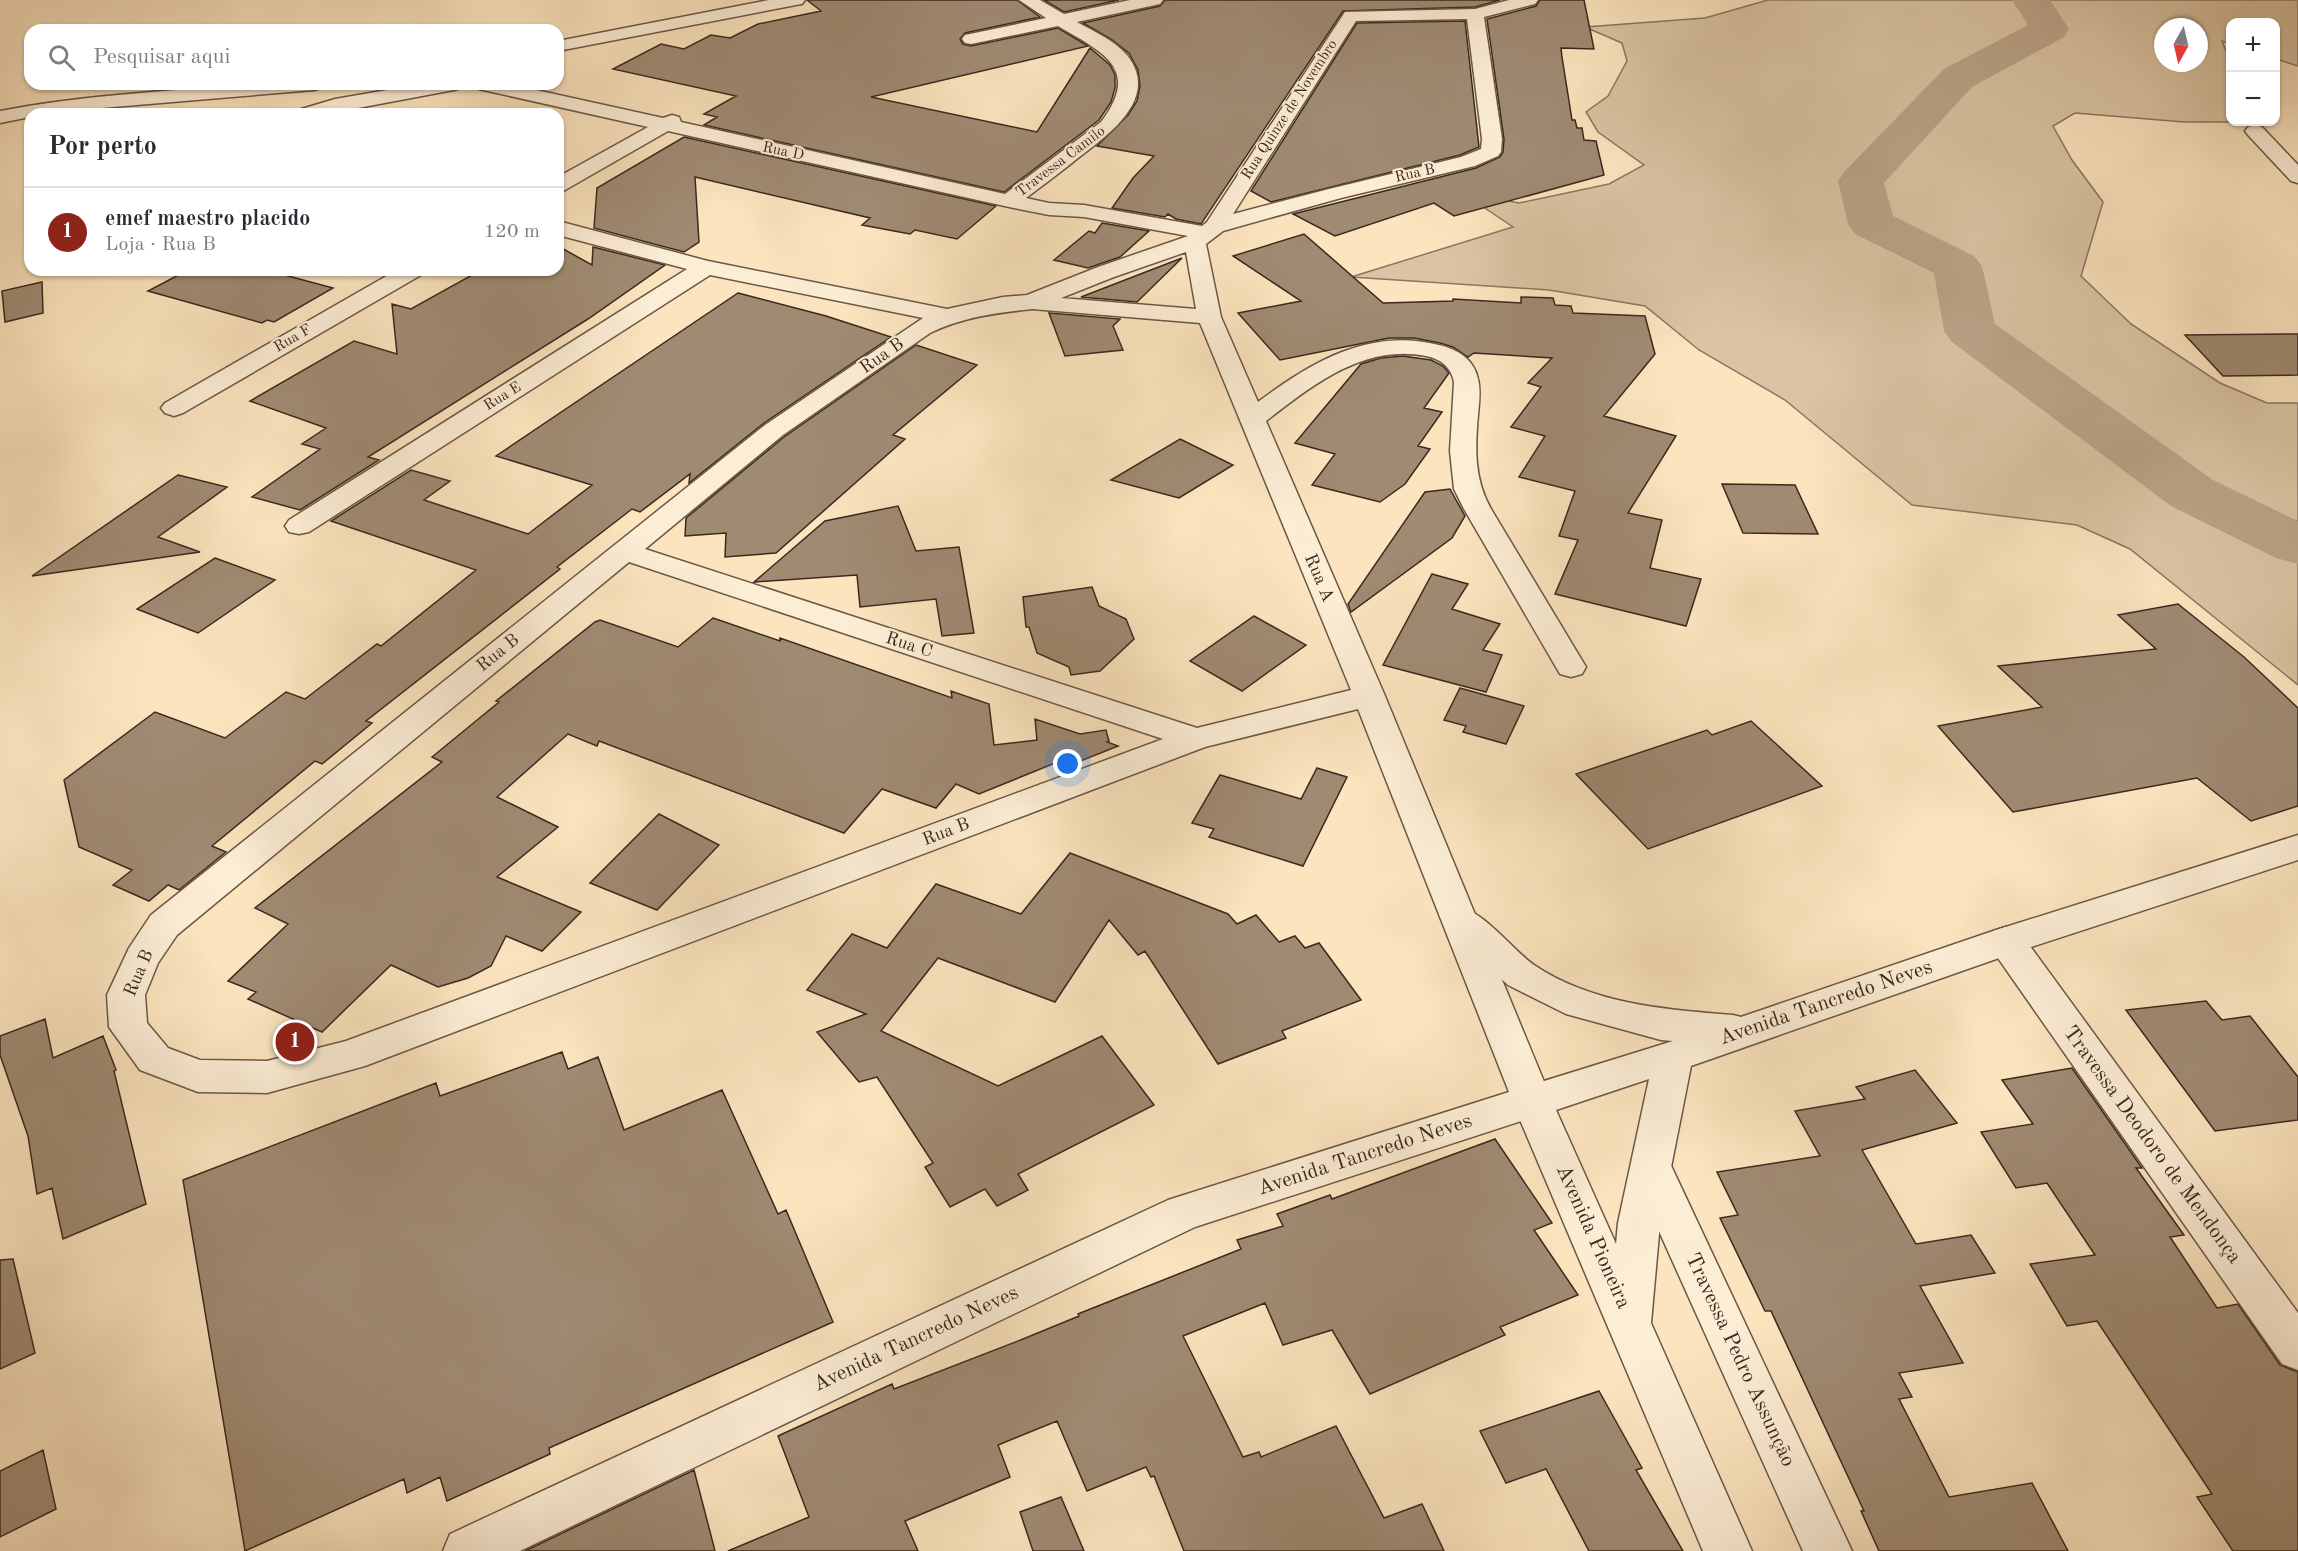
<!DOCTYPE html>
<html lang="pt">
<head>
<meta charset="utf-8">
<style>
  :root { --surface:#fff; --page:#f2f2f3; --text:#2b2b33; --muted:#7c7c81; --line:#e1e1e2; --accent:#8f2418 }
  body { margin:0; font-family:"Old Standard TT",serif; background:var(--page); color:var(--text) }
  .controls { position:absolute; right:18px; top:18px; display:grid; overflow:hidden; border-radius:12px; box-shadow:0 2px 4px #0004 }
  .controls button { width:54px; height:54px; display:grid; place-items:center; padding:0; border:0; border-bottom:2px solid var(--line); background:var(--surface); color:var(--text); font:30px sans-serif }
  .compass { position:absolute; left:2154px; top:18px; width:54px; height:54px; border-radius:50%; background:var(--surface); box-shadow:0 2px 4px #0004; rotate:188deg }
  .you { position:absolute; left:1068px; top:764px; width:21px; height:21px; margin:-15px; border:4px solid #fff; border-radius:50%; background:#1a73e8; box-shadow:0 0 0 9px #1a73e833 }
  .badge { display:grid; place-items:center; width:39px; height:39px; border-radius:50%; background:var(--accent); color:#fff; font-size:20px; font-weight:700 }
  .pin { position:absolute; translate:-50% -50%; border:3px solid #fff; box-shadow:0 2px 6px #0006 }
  .list { margin:0; padding:0; list-style:none }
  h2 { display:flex; justify-content:space-between; align-items:center; height:78px; margin:0; padding:0 24px; font-size:26px }
  h2 small { font-size:20px; font-weight:400; color:var(--muted) }
  .list li { display:grid; grid-template-columns:39px 1fr auto; gap:18px; align-items:center; box-sizing:border-box; height:90px; padding:0 24px; border-top:2px solid var(--line) }
  .list b { display:block; font-size:22px; white-space:nowrap }
  .list p { margin:0; font-size:20px; white-space:nowrap; color:var(--muted) }
  .list em { font-size:20px; font-style:normal; color:var(--muted) }
  .icon { flex:none; width:33px; height:33px; fill:none; stroke:currentColor; stroke-width:2; stroke-linecap:round; stroke-linejoin:round }
  .map { position:relative; flex:none; width:2298px; height:1551px; overflow:hidden }
  .search { position:absolute; background:var(--surface); box-shadow:0 2px 4px #0004; left:24px; top:24px; width:540px; height:66px; display:flex; align-items:center; gap:15px; box-sizing:border-box; padding:0 21px; border-radius:18px; color:var(--muted); font-size:22px }
  .panel { position:absolute; background:var(--surface); box-shadow:0 2px 4px #0004; left:24px; top:108px; width:540px; height:168px; border-radius:18px }
  .map>svg:first-child { display:block }
  .green { fill:#dac4a3; stroke:#8a7661; stroke-width:1.5; fill-rule:evenodd }
  .lines { fill:none; stroke-linecap:round; stroke-linejoin:round }
  .river { fill:#baa488; fill-rule:evenodd }
  .building { fill:#9f8a72; stroke:#3b281f; stroke-width:1.5 }
  .minor-casing { stroke:#6b5747; stroke-width:3 }
  .tertiary-casing { stroke:#6b5747; stroke-width:3 }
  .minor { fill:#fcedd5; fill-rule:evenodd }
  .tertiary { fill:#fcedd5; fill-rule:evenodd }
  .labels { text-anchor:middle; dominant-baseline:central; stroke-width:4.5; stroke-linejoin:round; paint-order:stroke }
  .far-street-label { font-size:15px; fill:#3b281f; stroke:#fcedd5 }
  .street-label { font-size:18px; fill:#3b281f; stroke:#fcedd5 }
  .near-street-label { font-size:21px; fill:#3b281f; stroke:#fcedd5 }
</style>
</head>
<body>
<div class="map">
<svg width="2298" height="1551" viewBox="0 0 2298 1551">
  <rect width="100%" height="100%" fill="#fbe4be"/>
  <filter id="stains"><feTurbulence type="fractalNoise" baseFrequency=".00333" numOctaves="4"/><feColorMatrix values="0 0 0 0 .2 0 0 0 0 .09 0 0 0 0 .02 0 0 0 .5 -.17"/></filter>
  <radialGradient id="worn" r=".72"><stop offset=".6" stop-color="#630" stop-opacity="0"/><stop offset="1" stop-color="#630" stop-opacity=".3"/></radialGradient>
  <path class="green" d="M 1768,0 L 2298,0 L 2298,66 L 2276,59 L 2276,22 L 2230,22 L 2230,44 L 2222,41 L 2230,61 L 2230,122 L 2240,122 L 2184,122 L 2075,113 L 2053,126 L 2072,160 L 2103,202 L 2081,276 L 2131,324 L 2220,383 L 2267,403 L 2298,403 L 2298,685 L 2130,549 L 2077,525 L 1912,505 L 1785,400 L 1699,350 L 1645,306 L 1549,290 L 1351,277 L 1513,227 L 1461,192 L 1519,203 L 1609,184 L 1644,165 L 1598,132 L 1586,112 L 1608,96 L 1627,61 L 1622,43 L 1585,27 L 1705,18 ZM 2163,27 L 2199,27 L 2199,63 L 2163,63 Z"/>
  <g class="lines">
    <path class="river" d="M 2012,0 L 2050,0 L 2069,29 L 2064,37 L 1972,87 L 1884,183 L 1893,216 L 1974,256 L 1982,266 L 1995,324 L 2213,480 L 2298,521 L 2298,564 L 2276,558 L 2171,506 L 1952,342 L 1944,331 L 1934,273 L 1855,234 L 1848,224 L 1838,181 L 1845,171 L 1944,69 L 2028,25 Z"/>
  </g>
  <path class="building" d="M 807,0 L 1017,0 L 1040,17 L 965,33 L 960,39 L 963,44 L 971,46 L 1058,28 L 1088,46 L 871,97 L 1037,132 L 1090,48 L 1110,65 L 1115,75 L 1115,88 L 1111,102 L 1099,120 L 1004,192 L 704,125 L 717,117 L 704,114 L 736,96 L 613,69 L 661,44 L 684,49 L 711,35 L 730,38 L 758,24 L 821,11 Z
    M 1044,0 L 1119,0 L 1064,12 Z
    M 1165,0 L 1500,0 L 1475,7 L 1343,11 L 1201,224 L 1176,219 L 1168,214 L 1165,217 L 1112,208 L 1133,178 L 1154,156 L 1097,146 L 1128,115 L 1137,101 L 1140,86 L 1138,70 L 1129,53 L 1111,39 L 1083,23 L 1160,6 Z
    M 1540,0 L 1584,0 L 1594,49 L 1561,48 L 1562,57 L 1572,120 L 1575,120 L 1577,128 L 1582,128 L 1584,140 L 1596,141 L 1604,175 L 1454,216 L 1434,203 L 1335,236 L 1293,214 L 1476,168 L 1500,157 L 1503,152 L 1504,139 L 1487,19 L 1536,6 Z
    M 1465,21 L 1479,147 L 1460,155 L 1271,202 L 1251,191 L 1357,23 Z
    M 684,137 L 996,206 L 957,239 L 915,230 L 910,234 L 862,225 L 870,218 L 695,177 L 699,242 L 684,252 L 594,228 L 597,188 Z
    M 1102,223 L 1149,231 L 1120,257 L 1088,268 L 1054,260 L 1089,231 L 1095,233 Z
    M 1304,234 L 1383,303 L 1453,301 L 1453,299 L 1521,303 L 1521,297 L 1553,298 L 1555,305 L 1571,306 L 1573,313 L 1645,316 L 1655,354 L 1604,416 L 1676,436 L 1628,513 L 1662,520 L 1650,568 L 1701,579 L 1686,626 L 1555,594 L 1578,540 L 1559,536 L 1575,491 L 1519,477 L 1545,436 L 1511,427 L 1541,387 L 1528,383 L 1552,358 L 1474,353 L 1468,357 L 1453,347 L 1440,343 L 1414,338 L 1389,338 L 1280,360 L 1238,313 L 1301,301 L 1233,256 Z
    M 558,246 L 592,265 L 593,247 L 665,265 L 588,319 L 368,457 L 379,460 L 300,510 L 252,497 L 320,449 L 302,444 L 326,428 L 250,401 L 354,341 L 397,354 L 392,304 L 411,309 L 481,270 L 558,270 Z
    M 1182,258 L 1137,302 L 1081,297 Z
    M 188,270 L 266,270 L 333,288 L 274,322 L 267,320 L 262,323 L 148,291 Z
    M 42,282 L 43,313 L 5,322 L 2,291 Z
    M 738,293 L 826,316 L 891,337 L 764,423 L 689,483 L 690,474 L 640,512 L 632,509 L 557,567 L 560,569 L 366,721 L 372,723 L 322,764 L 315,761 L 212,846 L 226,852 L 179,890 L 168,885 L 149,901 L 113,885 L 132,870 L 79,847 L 64,780 L 155,712 L 225,738 L 286,692 L 305,699 L 377,644 L 381,646 L 476,570 L 331,521 L 411,470 L 450,481 L 424,500 L 528,534 L 592,485 L 496,456 Z
    M 1049,313 L 1120,319 L 1113,326 L 1123,350 L 1065,356 Z
    M 2298,334 L 2298,375 L 2223,376 L 2185,335 Z
    M 916,345 L 977,365 L 893,435 L 905,439 L 776,553 L 725,557 L 726,533 L 685,536 L 686,518 L 784,437 Z
    M 1403,356 L 1431,360 L 1443,366 L 1449,373 L 1424,408 L 1442,412 L 1418,446 L 1430,449 L 1405,484 L 1380,502 L 1312,485 L 1335,454 L 1295,443 L 1361,364 L 1381,358 Z
    M 1180,439 L 1233,465 L 1179,498 L 1111,480 Z
    M 178,475 L 227,487 L 158,537 L 200,552 L 32,576 Z
    M 1722,484 L 1795,485 L 1818,534 L 1743,533 Z
    M 1450,489 L 1465,516 L 1452,538 L 1351,612 L 1348,604 L 1425,492 Z
    M 898,506 L 916,551 L 959,547 L 974,633 L 942,636 L 936,599 L 860,607 L 857,575 L 754,582 L 825,521 Z
    M 215,558 L 275,580 L 198,633 L 137,609 Z
    M 1432,574 L 1468,584 L 1452,609 L 1500,624 L 1483,650 L 1502,655 L 1486,692 L 1383,665 Z
    M 1092,587 L 1099,606 L 1126,619 L 1134,639 L 1100,671 L 1071,675 L 1069,667 L 1037,653 L 1029,627 L 1026,627 L 1023,597 Z
    M 2178,604 L 2244,657 L 2298,708 L 2298,806 L 2251,821 L 2197,778 L 2013,812 L 1938,726 L 2042,707 L 1998,666 L 2156,649 L 2118,615 Z
    M 1254,616 L 1306,645 L 1242,691 L 1190,661 Z
    M 713,618 L 780,641 L 780,638 L 952,698 L 951,691 L 989,704 L 994,745 L 1037,740 L 1035,719 L 1080,734 L 1106,730 L 1109,741 L 1107,742 L 1118,746 L 1068,766 L 1060,761 L 979,794 L 956,784 L 936,808 L 882,789 L 844,833 L 599,741 L 597,746 L 568,734 L 497,797 L 558,827 L 497,877 L 581,912 L 542,951 L 506,936 L 491,966 L 468,978 L 438,987 L 391,965 L 322,1032 L 248,999 L 256,992 L 228,981 L 288,924 L 255,908 L 442,762 L 432,757 L 499,702 L 496,701 L 595,622 L 600,620 L 678,647 Z
    M 1460,688 L 1524,706 L 1506,744 L 1463,732 L 1466,726 L 1444,720 Z
    M 1751,721 L 1822,786 L 1648,849 L 1576,774 L 1707,730 L 1712,735 Z
    M 1317,768 L 1347,777 L 1303,866 L 1209,837 L 1214,829 L 1192,823 L 1220,775 L 1301,799 Z
    M 659,814 L 719,845 L 657,910 L 590,883 Z
    M 1070,853 L 1228,914 L 1237,924 L 1256,915 L 1279,942 L 1295,936 L 1305,948 L 1319,943 L 1361,1000 L 1282,1031 L 1286,1038 L 1218,1064 L 1145,951 L 1138,955 L 1109,920 L 1055,1002 L 938,958 L 881,1031 L 998,1086 L 1102,1036 L 1154,1105 L 1018,1174 L 1028,1190 L 997,1206 L 985,1189 L 950,1207 L 925,1167 L 933,1163 L 877,1077 L 859,1082 L 817,1032 L 866,1014 L 807,990 L 852,934 L 887,948 L 936,884 L 1021,914 Z
    M 2206,1001 L 2222,1020 L 2250,1016 L 2298,1077 L 2298,1120 L 2215,1131 L 2126,1010 Z
    M 45,1019 L 53,1058 L 103,1036 L 116,1070 L 114,1071 L 146,1204 L 63,1239 L 52,1188 L 37,1194 L 28,1136 L 0,1055 L 0,1036 Z
    M 562,1052 L 568,1069 L 598,1057 L 624,1130 L 722,1090 L 778,1214 L 786,1210 L 833,1322 L 549,1448 L 550,1454 L 447,1501 L 440,1477 L 407,1493 L 404,1479 L 245,1551 L 183,1180 L 436,1083 L 440,1096 Z
    M 2072,1068 L 2142,1168 L 2136,1168 L 2184,1235 L 2170,1237 L 2217,1308 L 2238,1304 L 2280,1365 L 2298,1372 L 2298,1551 L 2233,1551 L 2197,1497 L 2212,1494 L 2097,1321 L 2067,1326 L 2030,1264 L 2095,1255 L 2047,1183 L 2016,1188 L 1981,1132 L 2033,1124 L 2002,1080 Z
    M 1915,1070 L 1957,1123 L 1862,1150 L 1916,1244 L 1971,1235 L 1995,1273 L 1920,1286 L 1963,1363 L 1899,1373 L 1912,1397 L 1899,1399 L 1949,1497 L 2032,1483 L 2068,1551 L 1879,1551 L 1861,1511 L 1864,1511 L 1771,1311 L 1765,1311 L 1720,1218 L 1738,1215 L 1717,1172 L 1820,1156 L 1795,1111 L 1865,1099 L 1856,1087 Z
    M 1495,1139 L 1552,1223 L 1534,1230 L 1578,1295 L 1500,1327 L 1505,1335 L 1370,1394 L 1332,1330 L 1283,1345 L 1265,1303 L 1183,1336 L 1243,1457 L 1259,1452 L 1261,1457 L 1336,1426 L 1384,1518 L 1422,1504 L 1444,1551 L 1184,1551 L 1154,1476 L 1151,1477 L 1146,1467 L 1087,1491 L 1057,1421 L 998,1445 L 1010,1477 L 905,1521 L 918,1551 L 728,1551 L 809,1517 L 778,1436 L 892,1384 L 894,1389 L 1023,1339 L 1079,1316 L 1078,1314 L 1241,1249 L 1237,1240 L 1283,1226 L 1277,1214 L 1330,1195 L 1332,1199 Z
    M 13,1259 L 35,1353 L 0,1369 L 0,1260 Z
    M 1599,1391 L 1642,1468 L 1636,1470 L 1683,1551 L 1589,1551 L 1546,1469 L 1506,1483 L 1480,1431 Z
    M 43,1450 L 56,1509 L 0,1537 L 0,1471 Z
    M 694,1470 L 715,1551 L 525,1551 Z
    M 1061,1497 L 1084,1551 L 1033,1551 L 1020,1512 Z"/>
  <g class="lines">
    <defs>
      <path id="minor" d="M 769,0 L 805,0 L 802,4 L 796,5 L 558,51 L 558,41 Z
        M 1019,0 L 1040,0 L 1064,14 L 1130,0 L 1163,0 L 1160,4 L 1077,22 C 1093,31 1114,40 1127,55 C 1161,98 1108,135 1078,158 C 1061,172 1043,185 1026,198 L 1049,203 L 1084,205 L 1202,226 L 1207,222 L 1345,12 L 1475,9 L 1509,0 L 1538,0 L 1535,4 L 1484,17 L 1502,139 L 1501,152 L 1498,156 L 1475,166 L 1341,198 L 1223,231 L 1206,244 L 1221,317 L 1258,402 C 1311,362 1370,327 1439,345 C 1457,349 1474,359 1478,379 C 1481,391 1479,403 1478,415 C 1475,449 1474,479 1491,509 L 1586,667 L 1582,674 L 1571,677 L 1560,674 L 1464,509 L 1454,489 L 1450,451 L 1454,382 C 1451,367 1441,359 1426,356 C 1363,344 1313,385 1266,421 L 1385,696 L 1552,1101 L 1546,1113 L 1195,1227 L 520,1551 L 443,1551 L 450,1534 L 1168,1200 L 1509,1092 L 1358,709 L 1205,747 L 365,1066 L 267,1093 L 198,1092 L 140,1070 L 109,1027 L 107,995 L 129,948 L 151,915 L 765,425 L 923,318 L 710,275 L 309,532 L 299,534 L 289,532 L 285,526 L 289,520 L 687,269 L 558,235 L 558,221 L 708,261 L 947,309 L 1003,297 L 1027,295 L 1098,267 L 1188,236 L 1084,217 L 1049,215 L 1009,207 L 668,131 L 565,190 L 558,192 L 558,177 L 648,127 L 483,90 L 476,88 L 474,84 L 509,84 L 663,118 L 672,115 L 679,117 L 681,122 L 1005,194 L 1101,122 C 1142,68 1102,52 1058,26 L 971,44 L 965,43 L 962,39 L 965,35 L 1046,18 ZM 1467,19 L 1482,139 L 1481,149 L 1461,157 L 1329,189 L 1233,214 L 1356,21 ZM 1186,252 L 1196,309 L 1061,298 L 1114,277 ZM 1032,309 L 1200,323 L 1351,690 L 1197,728 L 645,549 L 783,435 L 930,333 C 963,317 996,313 1032,309 ZM 629,562 L 1163,739 L 346,1041 L 267,1061 L 200,1060 L 168,1048 L 147,1023 L 145,995 L 158,963 L 177,935 Z
        M 252,84 L 323,84 L 321,88 L 314,90 L 30,114 L 30,117 L 0,123 L 0,111 C 84,95 168,91 252,84 Z
        M 422,84 L 463,84 L 461,88 L 454,90 L 326,114 L 295,114 L 298,110 L 335,99 Z
        M 2255,125 L 2262,127 L 2298,165 L 2298,183 L 2291,181 L 2248,135 L 2245,131 L 2248,127 Z
        M 397,270 L 424,270 L 421,275 L 183,413 L 174,416 L 165,413 L 161,408 L 165,403 Z
        M 2006,927 L 2019,931 L 2298,1313 L 2298,1370 L 2282,1364 L 1993,951 L 1988,941 L 1993,931 Z
        M 1652,1152 L 1667,1157 L 1852,1551 L 1803,1551 L 1631,1169 L 1637,1157 Z"/>
      <path id="tertiary" d="M 2298,835 L 2298,860 L 2019,951 L 1691,1066 L 1660,1223 L 1651,1323 L 1752,1551 L 1703,1551 L 1512,1101 L 1518,1089 L 1673,1041 L 1661,1040 L 1566,1014 L 1508,985 L 1449,931 L 1444,922 L 1449,913 C 1453,911 1459,909 1462,909 C 1481,909 1517,954 1534,965 C 1592,1004 1666,1010 1733,1015 L 1741,1017 L 1993,931 ZM 1649,1079 L 1618,1223 L 1616,1244 L 1556,1110 Z"/>
    </defs>
    <use href="#minor" class="minor-casing"/>
    <use href="#tertiary" class="tertiary-casing"/>
    <use href="#minor" class="minor"/>
    <use href="#tertiary" class="tertiary"/>
  </g>
  <g class="labels">
    <g class="far-street-label">
      <text transform="translate(1290 110) rotate(-57)">Rua Quinze de Novembro</text>
      <text transform="translate(783 152) rotate(12)">Rua D</text>
      <text transform="translate(1061 162) rotate(-37)">Travessa Camilo</text>
      <text transform="translate(1415 174) rotate(-13)">Rua B</text>
      <text transform="translate(293 339) rotate(-30)">Rua F</text>
      <text transform="translate(503 397) rotate(-32)">Rua E</text>
    </g>
    <g class="street-label">
      <text transform="translate(882 356) rotate(-35)">Rua B</text>
      <text transform="translate(1319 578) rotate(67)">Rua A</text>
      <text transform="translate(909 645) rotate(18)">Rua C</text>
      <text transform="translate(498 653) rotate(-39)">Rua B</text>
      <text transform="translate(946 832) rotate(-21)">Rua B</text>
      <text transform="translate(139 973) rotate(-67)">Rua B</text>
    </g>
    <g class="near-street-label">
      <text transform="translate(1826 1003) rotate(-19)">Avenida Tancredo Neves</text>
      <text transform="translate(2152 1145) rotate(54)">Travessa Deodoro de Mendonça</text>
      <text transform="translate(1365 1155) rotate(-18)">Avenida Tancredo Neves</text>
      <text transform="translate(1593 1237) rotate(66)">Avenida Pioneira</text>
      <text transform="translate(916 1339) rotate(-25)">Avenida Tancredo Neves</text>
      <text transform="translate(1740 1360) rotate(65)">Travessa Pedro Assunção</text>
    </g>
  </g>
  <rect width="100%" height="100%" filter="url(#stains)"/>
  <rect width="100%" height="100%" fill="url(#worn)"/>
</svg>
<div class="controls">
<button>+</button>
<button>−</button>
</div>
<svg class="compass" viewBox="-18 -18 36 36"><path d="M0-13l5 13h-10z" fill="#e53935"/><path d="M0 13l5-13h-10z" fill="#7c7c81"/></svg>
<div class="you"></div>
<div class="pin badge" style="left:295px;top:1042px">1</div>
<div class="search"><svg class="icon" aria-label="search" viewBox="0 0 24 24"><circle cx="10" cy="10" r="6"/><path d="M15 15l6 6"/></svg>Pesquisar aqui</div>
<section class="panel">
<h2>Por perto<small></small></h2>
<ul class="list">
<li><span class="badge">1</span><div><b>emef maestro placido</b><p>Loja · Rua B</p></div><em>120 m</em></li>
</ul>
</section>
</div>
</body>
</html>
